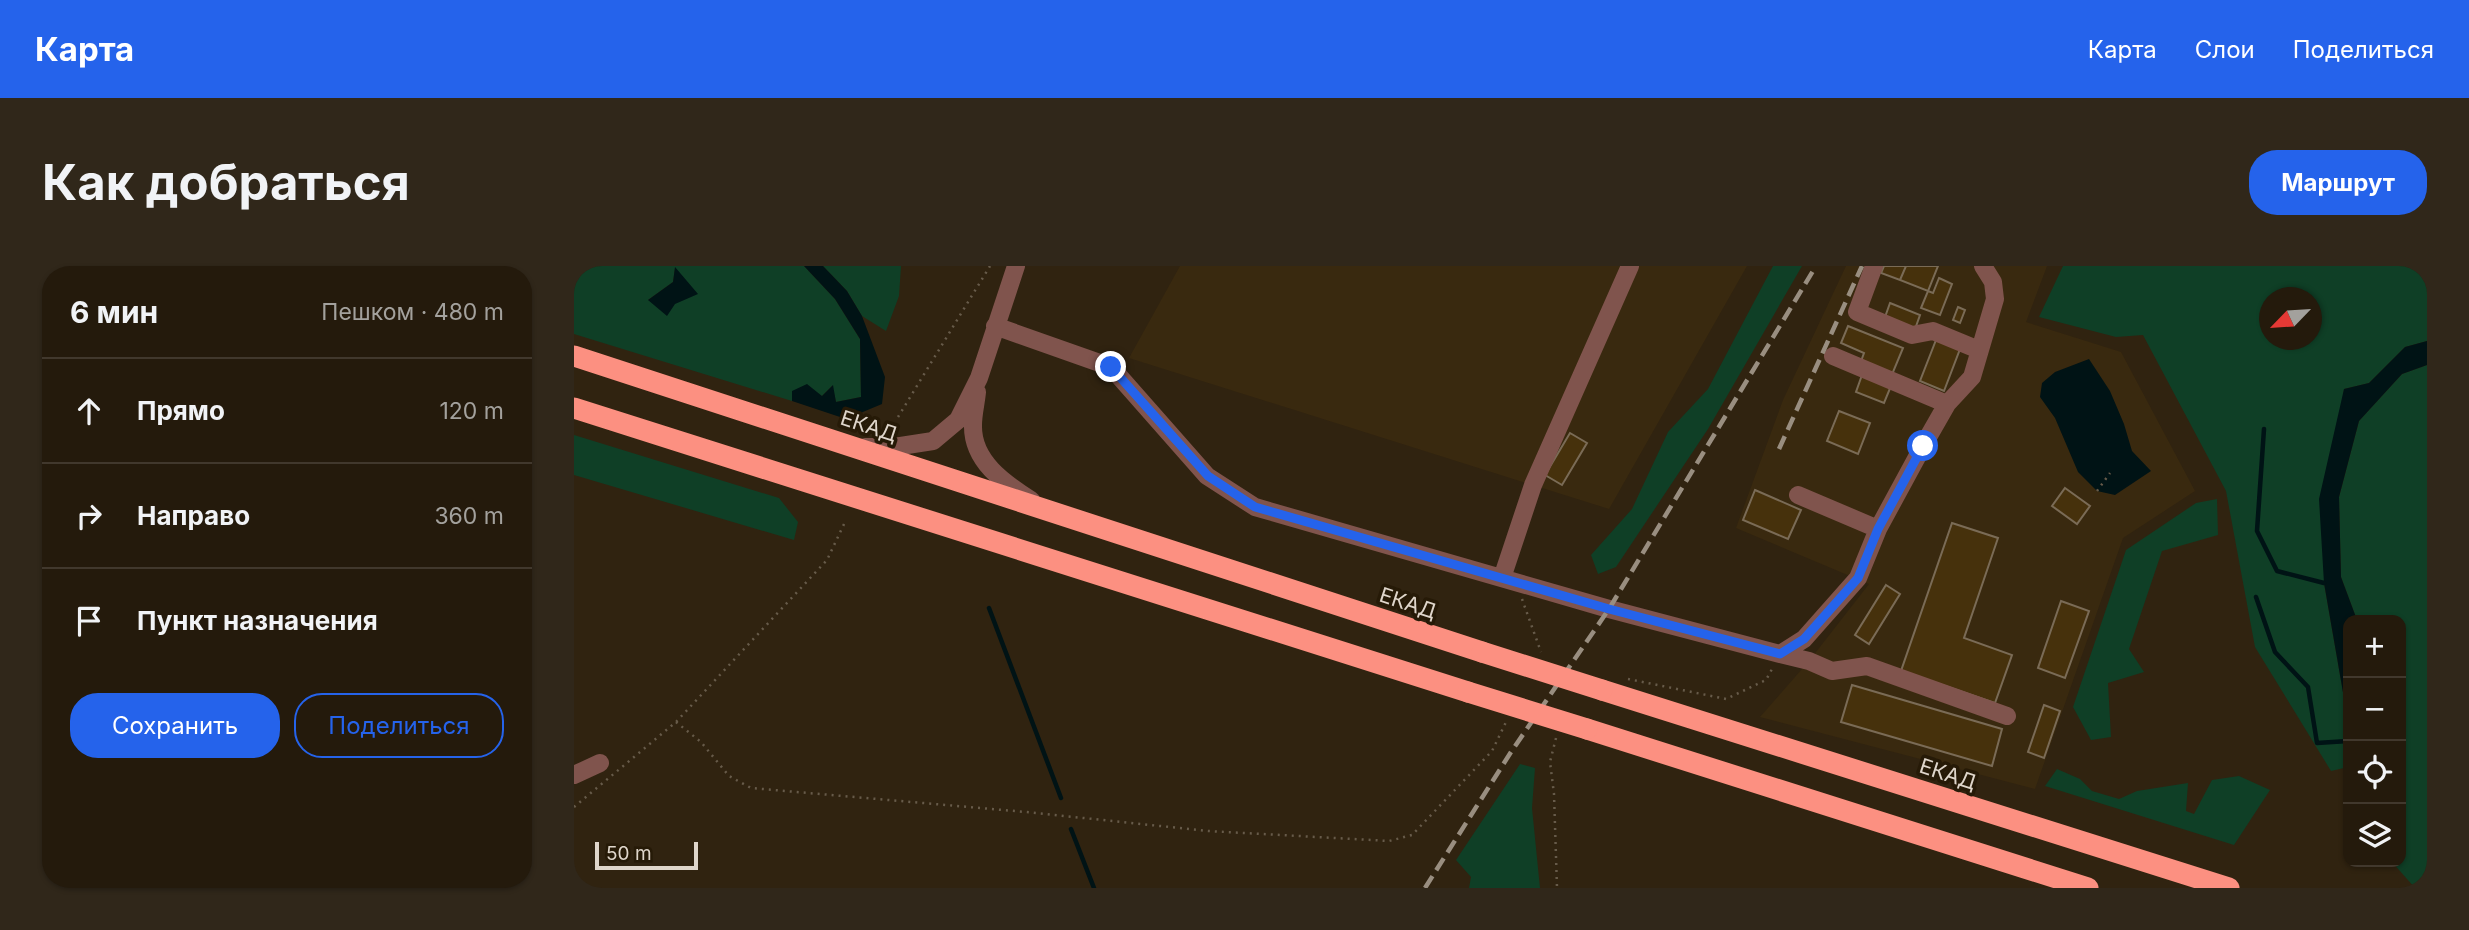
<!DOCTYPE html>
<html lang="ru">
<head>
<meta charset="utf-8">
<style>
  :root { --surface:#241a0c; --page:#30271a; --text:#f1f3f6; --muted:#a3a19d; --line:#41382d; --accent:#2563eb }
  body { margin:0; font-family:Inter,sans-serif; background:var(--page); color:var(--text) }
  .controls { position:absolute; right:21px; bottom:21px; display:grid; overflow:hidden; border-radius:14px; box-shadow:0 2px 5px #0004 }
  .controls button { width:63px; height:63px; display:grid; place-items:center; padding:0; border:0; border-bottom:2px solid var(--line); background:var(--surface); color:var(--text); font:35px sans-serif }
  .compass { position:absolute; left:1685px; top:21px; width:63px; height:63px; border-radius:50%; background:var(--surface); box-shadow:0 2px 5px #0004; rotate:245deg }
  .scale { position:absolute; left:21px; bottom:18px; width:103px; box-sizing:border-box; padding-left:7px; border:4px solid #dfd6cb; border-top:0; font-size:19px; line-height:24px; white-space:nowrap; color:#dfd6cb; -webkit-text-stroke:5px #261a07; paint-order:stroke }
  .stop { position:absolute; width:21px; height:21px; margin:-16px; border:5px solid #2563eb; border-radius:50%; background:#fff }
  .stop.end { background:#2563eb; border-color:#fff; box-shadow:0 2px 7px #0008 }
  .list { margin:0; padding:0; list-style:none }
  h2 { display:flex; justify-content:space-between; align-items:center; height:91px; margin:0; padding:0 28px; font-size:30px }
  h2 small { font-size:23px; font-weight:400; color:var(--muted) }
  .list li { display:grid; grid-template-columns:46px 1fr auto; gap:21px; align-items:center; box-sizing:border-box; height:105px; padding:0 28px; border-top:2px solid var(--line) }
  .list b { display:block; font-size:26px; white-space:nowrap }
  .list em { font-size:23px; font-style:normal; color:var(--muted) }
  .actions { display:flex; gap:14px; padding:21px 28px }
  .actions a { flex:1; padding:16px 0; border:2px solid var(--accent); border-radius:28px; text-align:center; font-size:24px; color:var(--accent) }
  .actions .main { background:var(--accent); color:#fff }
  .icon { flex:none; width:38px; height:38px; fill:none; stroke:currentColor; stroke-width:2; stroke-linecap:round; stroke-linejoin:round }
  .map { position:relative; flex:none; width:1853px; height:622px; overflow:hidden; border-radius:28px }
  header { display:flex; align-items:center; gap:42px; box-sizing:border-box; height:98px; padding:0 35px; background:var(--accent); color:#fff }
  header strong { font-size:33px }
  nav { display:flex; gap:38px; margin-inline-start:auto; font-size:24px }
  .intro { display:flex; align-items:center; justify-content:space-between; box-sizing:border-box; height:168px; padding:0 42px }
  h1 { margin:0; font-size:49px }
  .button { padding:18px 32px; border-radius:28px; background:var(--accent); color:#fff; font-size:24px; font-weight:700 }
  main { display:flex; gap:42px; padding:0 42px }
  aside { flex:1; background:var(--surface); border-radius:28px; box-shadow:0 2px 5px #0004 }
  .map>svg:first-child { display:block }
  .built { fill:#39290f }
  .green { fill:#0f3f26; fill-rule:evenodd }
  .water { fill:#001315 }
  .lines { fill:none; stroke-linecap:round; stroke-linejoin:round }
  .stream { stroke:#001315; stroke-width:4.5 }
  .building { fill:#46310c; stroke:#7a6b56; stroke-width:2 }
  .path { stroke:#675b4a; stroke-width:2.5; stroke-dasharray:2 5; stroke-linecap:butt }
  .minor { stroke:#80544d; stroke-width:18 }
  .highway { stroke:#fc9081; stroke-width:21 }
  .rail { stroke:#998e80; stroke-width:4.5; stroke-dasharray:14 7; stroke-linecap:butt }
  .highway-bridge { stroke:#fc9081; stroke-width:21 }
  .route { stroke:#2563eb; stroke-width:9 }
  .labels { text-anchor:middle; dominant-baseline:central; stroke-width:7; stroke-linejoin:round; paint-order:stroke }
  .street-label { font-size:21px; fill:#dfd6cb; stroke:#261a07 }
</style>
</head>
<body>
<header>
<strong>Карта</strong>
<nav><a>Карта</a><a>Слои</a><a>Поделиться</a></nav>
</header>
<div class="intro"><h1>Как добраться</h1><a class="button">Маршрут</a></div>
<main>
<aside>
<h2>6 мин<small>Пешком · 480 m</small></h2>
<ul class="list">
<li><svg class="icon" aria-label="ahead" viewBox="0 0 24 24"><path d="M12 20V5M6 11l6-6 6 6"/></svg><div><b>Прямо</b></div><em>120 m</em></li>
<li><svg class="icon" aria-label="right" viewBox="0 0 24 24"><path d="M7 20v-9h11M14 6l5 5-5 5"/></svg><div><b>Направо</b></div><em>360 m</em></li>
<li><svg class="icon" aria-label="arrive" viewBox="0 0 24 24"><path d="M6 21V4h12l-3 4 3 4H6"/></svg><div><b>Пункт назначения</b></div></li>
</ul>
<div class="actions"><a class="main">Сохранить</a><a>Поделиться</a></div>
</aside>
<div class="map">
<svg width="1853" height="622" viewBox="0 0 1853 622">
  <rect width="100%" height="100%" fill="#302310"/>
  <path class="built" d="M 606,0 L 1173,0 L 1035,243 L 555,92 Z
    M 1272,0 L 1473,0 L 1452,56 L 1547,86 L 1621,225 L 1549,272 L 1461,523 L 1186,451 L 1235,395 L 1295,318 L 1162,262 L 1209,134 Z"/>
  <path class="green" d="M 0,0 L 230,0 L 261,33 L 286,73 L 287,131 L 262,136 L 258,120 L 248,130 L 218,125 L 218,135 L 0,68 ZM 101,3 L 101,38 L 74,34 L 99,16 Z
    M 249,0 L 327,0 L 325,30 L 312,65 L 288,50 L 273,25 Z
    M 1199,0 L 1228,0 L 1134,163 L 1042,301 L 1024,308 L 1017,289 L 1058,243 L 1094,166 L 1134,123 Z
    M 1489,0 L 1853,0 L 1853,75 L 1831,81 L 1795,117 L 1770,123 L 1750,317 L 1774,455 L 1774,487 L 1770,502 L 1757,505 L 1681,381 L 1652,225 L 1569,69 L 1542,71 L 1465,51 ZM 1696,32 L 1738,32 L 1738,74 L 1696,74 Z
    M 1853,99 L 1853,622 L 1841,622 L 1818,596 L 1827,596 L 1827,354 L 1783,354 L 1767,311 L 1765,231 L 1785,155 L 1828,108 Z
    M 0,169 L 205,232 L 224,256 L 220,274 L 0,209 Z
    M 1643,233 L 1644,269 L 1588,285 L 1555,383 L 1570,406 L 1534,417 L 1537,471 L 1517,474 L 1499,441 L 1552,284 L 1622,237 Z
    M 946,498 L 961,502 L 958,542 L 966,622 L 895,622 L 897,611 L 882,594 Z
    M 1483,503 L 1506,513 L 1518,525 L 1545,533 L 1563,525 L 1614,517 L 1612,545 L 1620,548 L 1638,514 L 1665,510 L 1696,524 L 1660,579 L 1471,520 Z"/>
  <path class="water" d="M 230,0 L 249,0 L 273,25 L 288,50 L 311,111 L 308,138 L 272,153 L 218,135 L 218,125 L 233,118 L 248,130 L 259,119 L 262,136 L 287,131 L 286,73 L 261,33 Z
    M 101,1 L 124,28 L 101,38 L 93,50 L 74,34 L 99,16 Z
    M 1853,75 L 1853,99 L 1828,108 L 1785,155 L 1765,231 L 1767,311 L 1783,354 L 1774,354 L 1774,455 L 1750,317 L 1745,233 L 1770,123 L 1795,117 L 1831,81 Z
    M 1515,93 L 1536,125 L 1550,158 L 1558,185 L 1577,205 L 1541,229 L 1523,225 L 1504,206 L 1481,152 L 1466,131 L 1468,117 L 1481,106 Z"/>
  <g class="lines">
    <path class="stream" d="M 1690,163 L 1683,265 L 1703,305 L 1750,317
      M 1682,331 L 1701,386 L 1734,421 L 1743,477 L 1774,475
      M 415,342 L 487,532
      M 497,563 L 520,622"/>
  </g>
  <path class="building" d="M 1310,0 L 1332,0 L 1326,14 L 1307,7 Z
    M 1332,0 L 1364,0 L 1354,25 L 1326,14 Z
    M 1365,12 L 1378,18 L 1366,49 L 1347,42 L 1354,25 L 1359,27 Z
    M 1316,37 L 1346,49 L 1340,66 L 1310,54 Z
    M 1384,41 L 1391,44 L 1386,57 L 1379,54 Z
    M 1274,60 L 1329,82 L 1317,111 L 1286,98 L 1290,87 L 1267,77 Z
    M 1362,74 L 1386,83 L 1370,125 L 1346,115 Z
    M 1288,109 L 1317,120 L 1310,137 L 1282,126 Z
    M 1265,145 L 1296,157 L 1284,188 L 1253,175 Z
    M 996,167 L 1013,177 L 988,219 L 971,209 Z
    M 1491,222 L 1516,240 L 1503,258 L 1478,240 Z
    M 1181,224 L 1227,244 L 1214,273 L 1169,254 Z
    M 1378,257 L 1424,272 L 1390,372 L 1438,389 L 1421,437 L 1327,405 Z
    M 1312,319 L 1326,328 L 1295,378 L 1281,369 Z
    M 1487,335 L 1515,345 L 1491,412 L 1464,402 Z
    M 1278,419 L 1428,463 L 1418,500 L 1267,456 Z
    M 1470,439 L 1486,445 L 1470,492 L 1454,486 Z"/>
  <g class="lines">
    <path class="path" d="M 324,151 L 416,0
      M 1523,225 L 1536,207
      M 948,333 L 967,386
      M 1054,413 L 1152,433 L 1192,414 L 1198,403
      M 102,456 L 127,476 L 155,510 L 177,522 L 452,546 L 634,565 L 815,575 L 838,569 L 918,485 L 933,454
      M 982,472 L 976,496 L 980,528 L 983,622
      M 0,541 L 102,456 L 253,294 L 271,256"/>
    <path class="minor" d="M 1300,0 L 1283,46 L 1338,69 L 1359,65 L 1405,84
      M 421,60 L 537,101 L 633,210 L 681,241 L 1035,343 L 1206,388 L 1230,373 L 1284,312 L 1304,263 L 1349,180 L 1373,138 L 1398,111 L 1421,33 L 1419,16 L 1409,0
      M 1259,90 L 1373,138
      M 403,126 C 402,137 399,148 399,159 C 398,195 430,217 457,234
      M 291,181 L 320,181 L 359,175 L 384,154 L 405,112 L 442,0
      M 1224,229 L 1304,263
      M 928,312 L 959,219 L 1056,0
      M 1206,388 L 1235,395 L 1258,405 L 1293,400 L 1433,450
      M 0,509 L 26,497"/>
    <path class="highway" d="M 0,90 L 908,386
      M 0,142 L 894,426
      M 1028,424 L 1655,622
      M 1013,463 L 1514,622"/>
    <path class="rail" d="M 1205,183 L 1288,0
      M 851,622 L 937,486 L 1035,343 L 1242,0"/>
    <path class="highway-bridge" d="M 908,386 L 1028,424
      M 894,426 L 1013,463"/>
  </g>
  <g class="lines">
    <path class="route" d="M 537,101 L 634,210 L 681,241 L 1035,343 L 1206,388 L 1230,373 L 1284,312 L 1304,263 L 1349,180"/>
  </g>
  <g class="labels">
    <g class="street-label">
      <text transform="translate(295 160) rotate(18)">ЕКАД</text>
      <text transform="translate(834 337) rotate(18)">ЕКАД</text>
      <text transform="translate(1374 508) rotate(18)">ЕКАД</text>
    </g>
  </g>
</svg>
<div class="controls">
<button>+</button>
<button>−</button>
<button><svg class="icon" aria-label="locate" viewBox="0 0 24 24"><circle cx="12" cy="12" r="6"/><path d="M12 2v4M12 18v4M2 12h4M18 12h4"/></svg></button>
<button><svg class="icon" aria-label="layers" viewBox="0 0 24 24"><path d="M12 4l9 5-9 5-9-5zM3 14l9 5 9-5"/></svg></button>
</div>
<svg class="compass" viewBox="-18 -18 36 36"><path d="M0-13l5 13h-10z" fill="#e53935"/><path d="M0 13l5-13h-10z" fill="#a3a19d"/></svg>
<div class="scale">50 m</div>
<div class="stop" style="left:1349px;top:180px"></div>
<div class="stop end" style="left:537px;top:101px"></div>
</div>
</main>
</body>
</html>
